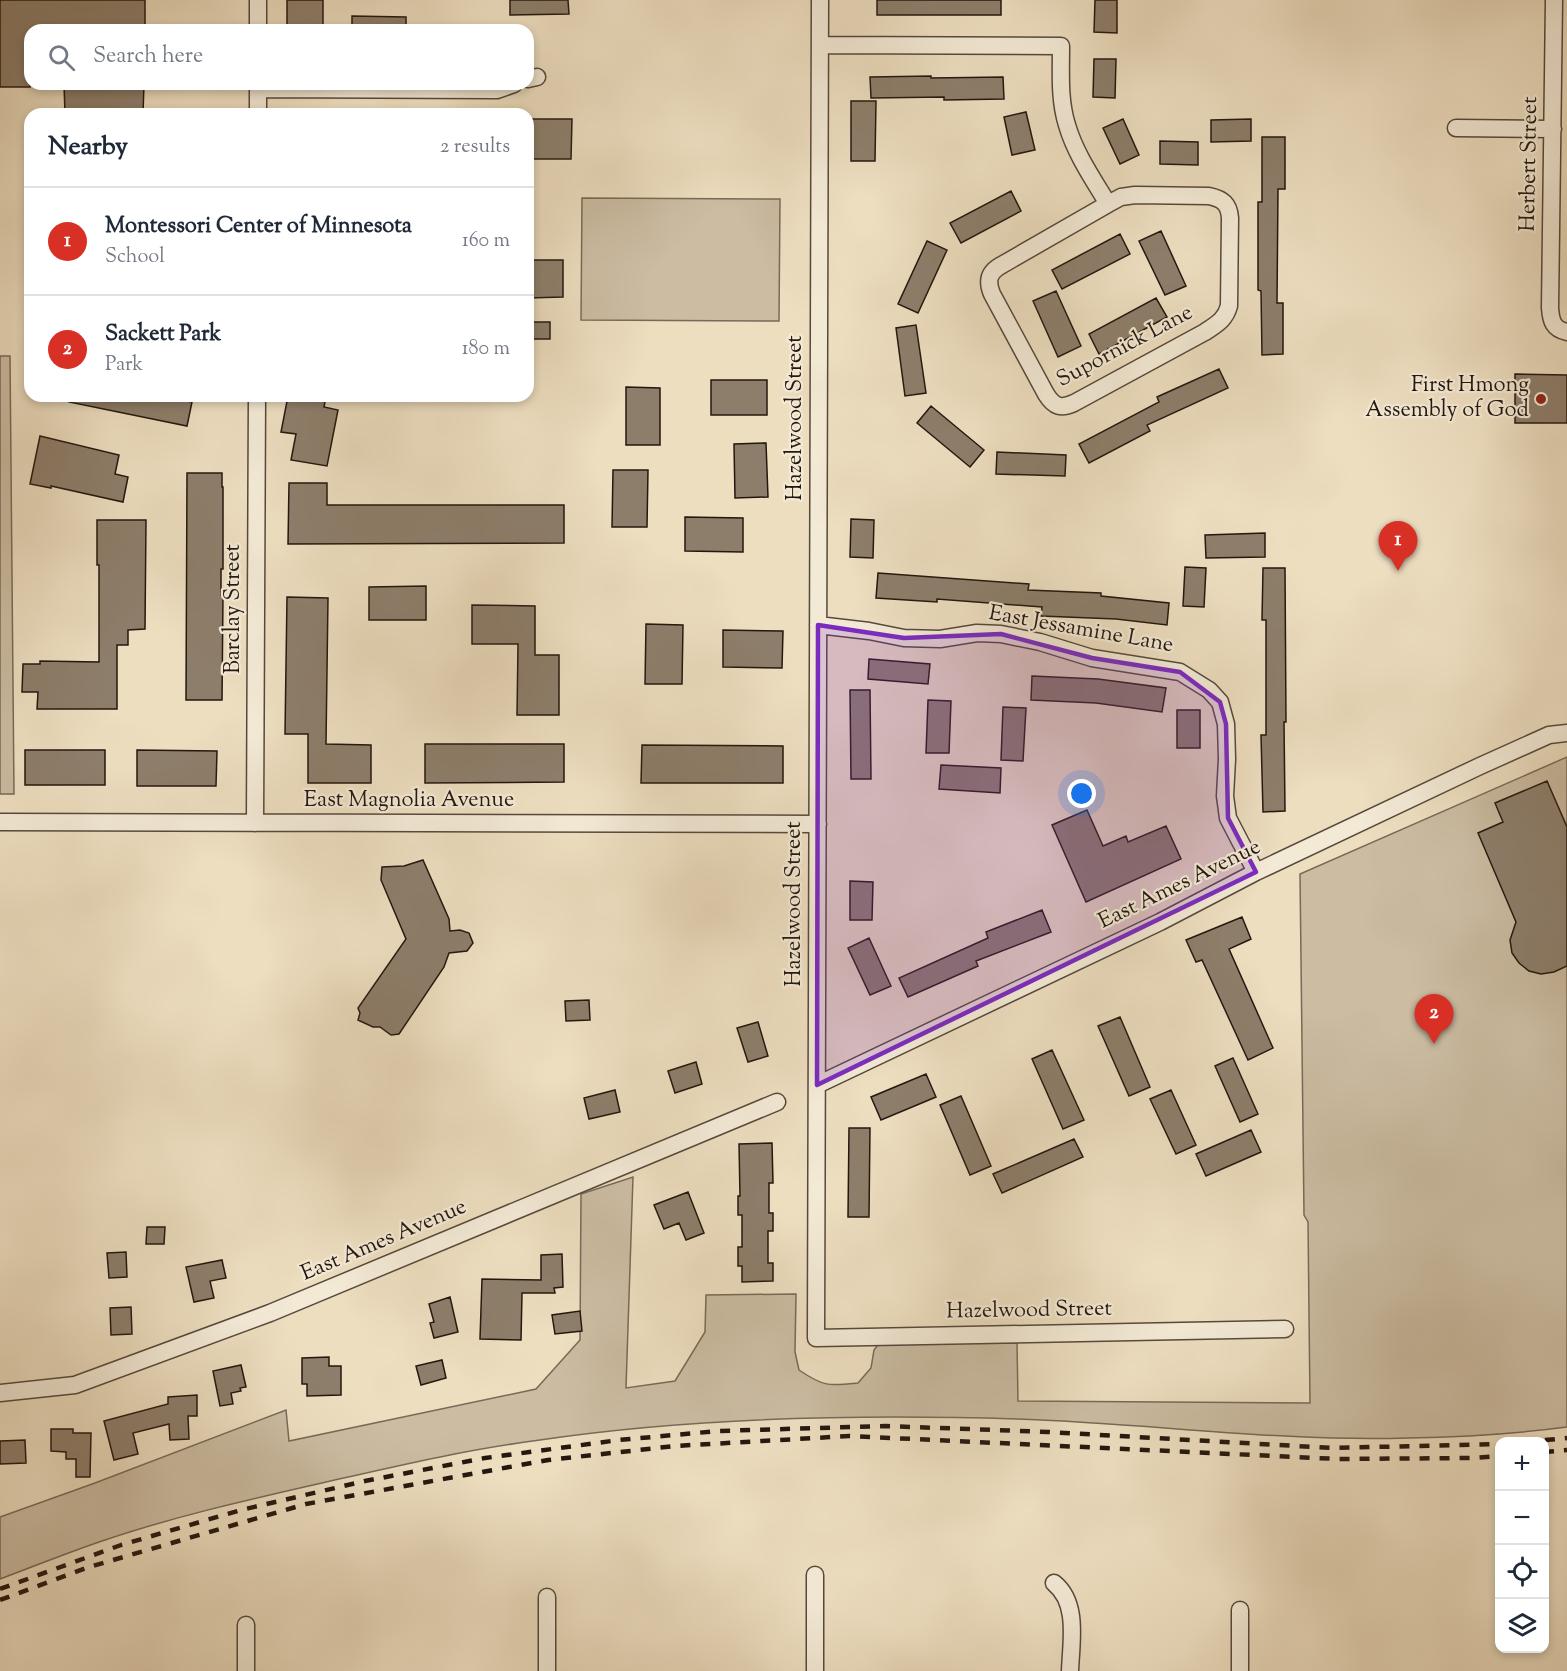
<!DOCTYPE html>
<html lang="en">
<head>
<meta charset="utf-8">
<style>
  :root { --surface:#fff; --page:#f2f2f3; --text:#1f2937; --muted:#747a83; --line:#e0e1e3; --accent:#d93025 }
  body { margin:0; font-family:"Sorts Mill Goudy",serif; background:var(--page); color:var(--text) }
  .controls { position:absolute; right:18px; bottom:18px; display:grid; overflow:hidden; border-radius:12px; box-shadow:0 3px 9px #0003 }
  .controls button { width:54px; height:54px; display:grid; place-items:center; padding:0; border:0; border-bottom:2px solid var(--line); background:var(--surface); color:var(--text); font:30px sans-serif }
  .you { position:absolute; left:1082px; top:794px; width:21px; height:21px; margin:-15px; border:4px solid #fff; border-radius:50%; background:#1a73e8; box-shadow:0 0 0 9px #1a73e833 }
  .badge { display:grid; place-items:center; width:39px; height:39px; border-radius:50%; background:var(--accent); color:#fff; font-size:20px; font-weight:700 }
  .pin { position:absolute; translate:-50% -50px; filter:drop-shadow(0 2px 3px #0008) }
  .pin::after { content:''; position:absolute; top:32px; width:21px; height:18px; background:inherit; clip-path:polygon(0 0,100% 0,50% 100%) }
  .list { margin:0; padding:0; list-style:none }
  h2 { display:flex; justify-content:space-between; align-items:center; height:78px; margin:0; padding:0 24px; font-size:26px }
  h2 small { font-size:20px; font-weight:400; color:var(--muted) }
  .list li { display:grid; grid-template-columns:39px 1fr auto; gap:18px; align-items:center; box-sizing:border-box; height:108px; padding:0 24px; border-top:2px solid var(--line) }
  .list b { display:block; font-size:22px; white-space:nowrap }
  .list p { margin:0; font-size:20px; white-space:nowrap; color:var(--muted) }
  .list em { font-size:20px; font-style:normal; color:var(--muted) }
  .icon { flex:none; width:33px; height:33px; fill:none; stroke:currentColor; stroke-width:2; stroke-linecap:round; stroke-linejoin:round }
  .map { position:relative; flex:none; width:1567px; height:1671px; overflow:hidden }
  .search { position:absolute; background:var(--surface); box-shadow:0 3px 9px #0003; left:24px; top:24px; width:510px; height:66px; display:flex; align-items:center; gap:15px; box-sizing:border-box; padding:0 21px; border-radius:18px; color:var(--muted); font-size:22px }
  .panel { position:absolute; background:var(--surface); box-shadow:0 3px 9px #0003; left:24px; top:108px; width:510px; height:294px; border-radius:18px }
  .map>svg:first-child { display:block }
  .green { fill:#cbbca2; stroke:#786a58; stroke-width:1.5 }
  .building { fill:#8d7e6b; stroke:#24170f; stroke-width:1.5 }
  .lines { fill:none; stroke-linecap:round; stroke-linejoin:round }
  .minor-casing { stroke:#56493b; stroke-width:19 }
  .minor { stroke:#f3ead6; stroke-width:16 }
  .rail { stroke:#24170f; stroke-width:4.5; stroke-dasharray:10 10; stroke-linecap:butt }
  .marked { fill:#7b2cbf; fill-opacity:0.2; stroke:#7b2cbf; stroke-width:4.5; stroke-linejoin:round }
  .poi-dot { fill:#8f2418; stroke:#f3ead6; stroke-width:2 }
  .labels { text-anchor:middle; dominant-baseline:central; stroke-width:4.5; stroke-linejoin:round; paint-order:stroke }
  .street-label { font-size:22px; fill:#24170f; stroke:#f3ead6 }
  .poi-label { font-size:22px; fill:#24170f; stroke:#f3ead6; text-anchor:end }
</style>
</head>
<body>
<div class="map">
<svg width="1567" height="1671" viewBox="0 0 1567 1671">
  <rect width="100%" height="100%" fill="#eddec0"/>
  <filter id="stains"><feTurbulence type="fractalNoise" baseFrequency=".00333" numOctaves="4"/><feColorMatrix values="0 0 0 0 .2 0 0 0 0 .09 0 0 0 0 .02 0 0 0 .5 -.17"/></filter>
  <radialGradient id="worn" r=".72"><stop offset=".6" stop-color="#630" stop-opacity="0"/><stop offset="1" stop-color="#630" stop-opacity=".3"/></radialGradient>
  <path class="green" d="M 582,198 L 780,199 L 779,321 L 581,320 Z
    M 0,356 L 10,356 L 14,794 L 0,794 Z
    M 1567,757 L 1567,1427 C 1514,1434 1461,1437 1408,1438 C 1278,1442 1147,1423 1017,1419 C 858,1414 697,1417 540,1440 C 463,1450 388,1468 313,1485 C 243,1501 173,1517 105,1540 C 69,1552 35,1566 0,1579 L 0,1517 L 95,1483 L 286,1410 L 289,1441 L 536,1389 L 580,1340 L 581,1194 L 633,1177 L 626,1388 L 675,1381 L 705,1332 L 706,1295 L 796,1294 L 795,1352 L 799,1370 C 824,1387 829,1386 858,1383 L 871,1368 L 874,1350 L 880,1342 L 1017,1343 L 1018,1401 L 1310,1403 L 1308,1222 L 1304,1215 L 1300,874 Z"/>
  <path class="building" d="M 0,0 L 145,0 L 145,30 L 30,30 L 30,87 L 0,87 Z
    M 287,0 L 323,0 L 323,30 L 287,30 Z
    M 510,0 L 568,0 L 569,14 L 510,15 Z
    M 877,0 L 1001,0 L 1001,15 L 877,15 Z
    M 1095,0 L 1117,0 L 1117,33 L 1094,32 Z
    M 352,16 L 406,17 L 406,30 L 352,30 Z
    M 1094,59 L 1116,59 L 1115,98 L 1093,97 Z
    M 931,76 L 931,78 L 1003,77 L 1004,99 L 944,100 L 944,97 L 871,98 L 870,77 Z
    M 64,84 L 144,84 L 143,114 L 65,114 Z
    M 851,101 L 876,101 L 875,161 L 851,161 Z
    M 1026,112 L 1035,150 L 1012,155 L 1004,117 Z
    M 528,119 L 572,119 L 571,159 L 528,159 Z
    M 1123,119 L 1139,155 L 1120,164 L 1103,128 Z
    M 1251,119 L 1251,141 L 1211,142 L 1211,120 Z
    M 1262,137 L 1285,137 L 1285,189 L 1278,189 L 1277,303 L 1283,303 L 1283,354 L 1262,355 L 1261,291 L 1258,290 L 1258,202 L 1262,202 Z
    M 1160,141 L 1198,142 L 1198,165 L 1160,164 Z
    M 1011,191 L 1021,211 L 961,243 L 950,223 Z
    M 1161,231 L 1186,286 L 1165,295 L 1139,241 Z
    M 1120,234 L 1130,254 L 1062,289 L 1052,270 Z
    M 927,241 L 947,250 L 918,313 L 898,304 Z
    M 528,260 L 563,260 L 563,297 L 528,298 Z
    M 1056,291 L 1081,346 L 1058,357 L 1033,301 Z
    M 1156,298 L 1167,317 L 1099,354 L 1089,334 Z
    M 528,322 L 550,322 L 550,339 L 528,339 Z
    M 916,325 L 926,393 L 905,396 L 896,328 Z
    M 1219,369 L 1228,388 L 1147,425 L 1150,431 L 1089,463 L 1079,444 L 1159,402 L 1157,397 Z
    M 1515,374 L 1567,375 L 1567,423 L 1515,423 Z
    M 711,380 L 767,380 L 767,415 L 711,415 Z
    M 626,387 L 660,388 L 660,445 L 626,445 Z
    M 69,396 L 164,396 L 192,402 L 187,426 L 69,402 Z
    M 288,396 L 326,396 L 324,407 L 338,410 L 327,466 L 291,460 L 296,434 L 281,432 Z
    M 931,406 L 984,450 L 970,467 L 917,423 Z
    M 40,436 L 119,455 L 115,474 L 128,477 L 123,502 L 51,486 L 51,488 L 30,484 Z
    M 766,443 L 768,497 L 735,498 L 734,444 Z
    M 997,452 L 1066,455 L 1065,476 L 996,474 Z
    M 613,470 L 648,470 L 647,527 L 612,527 Z
    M 187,473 L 222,473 L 222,487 L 223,487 L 223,569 L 221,569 L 221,595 L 223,595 L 222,700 L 186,700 Z
    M 289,483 L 327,483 L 327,505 L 564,505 L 564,543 L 288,544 Z
    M 685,517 L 743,518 L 743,552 L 685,551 Z
    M 851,519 L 874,520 L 873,558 L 850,557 Z
    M 97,520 L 146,520 L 145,629 L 128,630 L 128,645 L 117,645 L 117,709 L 37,709 L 38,692 L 22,692 L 23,664 L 40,664 L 40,661 L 99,662 L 99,565 L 97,565 Z
    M 1265,533 L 1265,557 L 1206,558 L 1205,535 Z
    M 1185,567 L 1206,568 L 1204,607 L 1183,606 Z
    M 1263,568 L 1285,568 L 1286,722 L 1284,722 L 1285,811 L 1263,812 L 1261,735 L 1266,735 L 1266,620 L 1262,620 Z
    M 878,573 L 1029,584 L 1028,590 L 1101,593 L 1101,596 L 1169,603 L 1167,625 L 1116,619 L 1041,616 L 1042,607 L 937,599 L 937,602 L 876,598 Z
    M 426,586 L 426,620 L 369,620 L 369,587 Z
    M 287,597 L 328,598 L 326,744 L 371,745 L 371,783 L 308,783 L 308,734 L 285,734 Z
    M 472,605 L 535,606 L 535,655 L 559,655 L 559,715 L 517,715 L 518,644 L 472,644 Z
    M 646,624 L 683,625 L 682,684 L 645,684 Z
    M 723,630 L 783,631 L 782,668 L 723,667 Z
    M 869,659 L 930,664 L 928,684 L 868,679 Z
    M 1032,676 L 1098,679 L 1166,688 L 1162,712 L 1096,703 L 1031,700 Z
    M 850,690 L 870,690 L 871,779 L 851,779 Z
    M 928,700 L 951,701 L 949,753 L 926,753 Z
    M 1003,707 L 1026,708 L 1023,761 L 1001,760 Z
    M 1177,710 L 1200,710 L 1200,748 L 1177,748 Z
    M 425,744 L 564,744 L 564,782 L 425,783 Z
    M 642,745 L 783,746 L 783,783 L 641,783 Z
    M 25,750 L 105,750 L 105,785 L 25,785 Z
    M 137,750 L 217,751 L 216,786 L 137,786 Z
    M 941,765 L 1001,768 L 1000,793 L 939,789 Z
    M 1547,781 L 1567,827 L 1567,966 L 1554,972 L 1541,974 L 1529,971 L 1519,963 L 1512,953 L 1510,940 L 1516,922 L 1478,833 L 1503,822 L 1495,803 Z
    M 1087,810 L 1103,846 L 1126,836 L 1128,842 L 1166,826 L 1181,859 L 1086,902 L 1052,825 Z
    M 423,860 L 449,919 L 450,931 L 460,930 L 469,933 L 473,943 L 467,951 L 449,953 L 444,967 L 399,1034 L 391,1035 L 380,1027 L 373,1027 L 358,1020 L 360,1013 L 358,1008 L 406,939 L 381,880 L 382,867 L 404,866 Z
    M 850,881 L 873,882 L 872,920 L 850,920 Z
    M 1042,910 L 1051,932 L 976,961 L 978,966 L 908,997 L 899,978 L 988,938 L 986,932 Z
    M 1242,917 L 1251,939 L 1229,949 L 1273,1048 L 1248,1060 L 1202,960 L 1196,962 L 1186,940 Z
    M 869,938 L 891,986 L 870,995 L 848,948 Z
    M 589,1000 L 590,1020 L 566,1021 L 565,1001 Z
    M 1120,1017 L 1150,1087 L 1129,1096 L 1098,1026 Z
    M 758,1022 L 768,1056 L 748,1062 L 737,1028 Z
    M 1052,1050 L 1084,1120 L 1063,1129 L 1032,1059 Z
    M 1233,1058 L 1258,1114 L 1240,1122 L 1215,1066 Z
    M 696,1062 L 702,1084 L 675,1093 L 668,1071 Z
    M 926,1074 L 936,1097 L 881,1120 L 871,1097 Z
    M 615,1090 L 620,1112 L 589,1119 L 584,1098 Z
    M 1171,1090 L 1196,1145 L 1176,1154 L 1150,1099 Z
    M 961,1096 L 991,1166 L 970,1175 L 940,1105 Z
    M 849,1128 L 870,1128 L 869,1217 L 848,1217 Z
    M 1251,1130 L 1261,1152 L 1206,1176 L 1196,1154 Z
    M 1074,1139 L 1083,1157 L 1002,1193 L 993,1174 Z
    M 772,1143 L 773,1183 L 769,1183 L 769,1213 L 773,1213 L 773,1231 L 768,1231 L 768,1263 L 773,1263 L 773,1281 L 742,1282 L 742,1266 L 738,1266 L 738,1247 L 742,1247 L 742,1215 L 738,1215 L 738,1196 L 740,1196 L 739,1144 Z
    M 688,1192 L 704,1233 L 686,1240 L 679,1223 L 664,1229 L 654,1205 Z
    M 147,1227 L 165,1227 L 164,1244 L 146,1244 Z
    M 126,1252 L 127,1277 L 109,1278 L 107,1253 Z
    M 562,1254 L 563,1287 L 554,1288 L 555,1293 L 522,1293 L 521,1340 L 480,1339 L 482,1279 L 541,1280 L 541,1255 Z
    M 222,1260 L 226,1278 L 210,1281 L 214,1298 L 194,1302 L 186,1267 Z
    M 450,1297 L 458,1332 L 434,1338 L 430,1323 L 434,1322 L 429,1304 Z
    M 131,1307 L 132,1334 L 111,1335 L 110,1308 Z
    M 580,1311 L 582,1331 L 555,1334 L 552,1315 Z
    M 329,1357 L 329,1366 L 341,1366 L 341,1395 L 307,1396 L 307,1384 L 302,1384 L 302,1358 Z
    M 442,1360 L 446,1378 L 421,1385 L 416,1366 Z
    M 241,1365 L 246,1387 L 240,1388 L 241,1391 L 231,1393 L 233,1404 L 220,1406 L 213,1371 Z
    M 197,1395 L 197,1416 L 188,1416 L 189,1439 L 170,1440 L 169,1424 L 133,1433 L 138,1454 L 114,1460 L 104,1421 L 168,1404 L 168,1397 Z
    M 51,1429 L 73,1429 L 73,1433 L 91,1433 L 90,1477 L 76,1477 L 76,1459 L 66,1459 L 66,1452 L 51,1451 Z
    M 25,1440 L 26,1463 L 0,1464 L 0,1441 Z"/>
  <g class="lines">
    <defs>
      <path id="minor" d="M 820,0 L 816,1338 L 1285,1329
        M 1554,0 L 1550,308 C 1551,321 1553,329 1567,332
        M 258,30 L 258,0
        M 820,45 L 1061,46 C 1061,72 1059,100 1067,125 C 1075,153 1093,179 1108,204
        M 528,79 L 537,77
        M 258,89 L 497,90 L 514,84
        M 258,114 L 258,84
        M 1456,128 L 1553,129
        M 1135,195 L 1209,196 C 1223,199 1229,204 1230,218 L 1229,306 C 1225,320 1217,324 1205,332 L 1074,403 C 1061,409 1054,407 1046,394 L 992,294 C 987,282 988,273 1000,266 L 1108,204 L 1121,197 Z
        M 818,625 L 869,631 L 904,638 L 940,639 L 977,633 L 1001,634 L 1040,642 L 1092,658 L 1180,672 L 1209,690 L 1220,702 L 1226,724 L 1227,759 L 1225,796 L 1228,818 L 1256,872
        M 0,822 L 818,824
        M 255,823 L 257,396
        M 817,1085 L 1160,922 L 1256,872 L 1480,766 L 1549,735 L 1567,733
        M 0,1393 L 75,1385 L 270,1313 L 777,1102
        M 1054,1583 C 1079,1603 1071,1642 1070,1671
        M 246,1671 L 246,1625
        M 547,1671 L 547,1597
        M 815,1671 L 815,1575
        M 1240,1671 L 1240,1610"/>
    </defs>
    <use href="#minor" class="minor-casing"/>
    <use href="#minor" class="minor"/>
    <path class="rail" d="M 1525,1442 L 1567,1438
      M 1544,1452 L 1567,1450
      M 0,1589 L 121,1545 L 241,1510 L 365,1481 L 485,1458 L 619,1440 L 718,1431 L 886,1426 L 1048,1432 L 1332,1448 L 1500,1444
      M 0,1600 L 89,1567 L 306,1504 L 548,1460 L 675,1446 L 849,1436 L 1338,1459 L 1474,1458 L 1500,1456"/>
  </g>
  <path class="marked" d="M 818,625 L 904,638 L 1001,634 L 1092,658 L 1180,672 L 1220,702 L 1226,724 L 1228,818 L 1256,872 L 817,1085 Z"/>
  <circle class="poi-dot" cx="1541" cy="399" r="6"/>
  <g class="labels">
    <g class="street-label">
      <text transform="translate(1530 164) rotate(-89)">Herbert Street</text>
      <text transform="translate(1125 347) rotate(-28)">Supornick Lane</text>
      <text transform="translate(796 418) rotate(-90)">Hazelwood Street</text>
      <text transform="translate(234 609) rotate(-90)">Barclay Street</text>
      <text transform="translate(1081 630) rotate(10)">East Jessamine Lane</text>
      <text x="409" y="801">East Magnolia Avenue</text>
      <text transform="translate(1180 885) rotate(-26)">East Ames Avenue</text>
      <text transform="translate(795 904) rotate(-90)">Hazelwood Street</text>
      <text transform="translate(384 1241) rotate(-23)">East Ames Avenue</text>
      <text transform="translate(1029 1311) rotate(-1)">Hazelwood Street</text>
    </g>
    <g class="poi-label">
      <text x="1529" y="386">First Hmong<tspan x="1529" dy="25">Assembly of God</tspan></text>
    </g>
  </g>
  <rect width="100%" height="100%" filter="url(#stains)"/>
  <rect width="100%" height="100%" fill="url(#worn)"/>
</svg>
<div class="controls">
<button>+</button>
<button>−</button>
<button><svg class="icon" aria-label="locate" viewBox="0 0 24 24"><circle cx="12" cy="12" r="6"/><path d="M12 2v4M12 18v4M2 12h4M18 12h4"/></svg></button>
<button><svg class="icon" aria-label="layers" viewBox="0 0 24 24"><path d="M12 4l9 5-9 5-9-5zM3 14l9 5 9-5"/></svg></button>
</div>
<div class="you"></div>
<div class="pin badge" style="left:1398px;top:571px">1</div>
<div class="pin badge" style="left:1434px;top:1044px">2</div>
<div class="search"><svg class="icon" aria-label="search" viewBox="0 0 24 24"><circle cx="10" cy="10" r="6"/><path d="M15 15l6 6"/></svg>Search here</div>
<section class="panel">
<h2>Nearby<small>2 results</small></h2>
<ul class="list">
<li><span class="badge">1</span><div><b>Montessori Center of Minnesota</b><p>School</p></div><em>160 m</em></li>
<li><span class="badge">2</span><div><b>Sackett Park</b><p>Park</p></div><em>180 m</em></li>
</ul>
</section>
</div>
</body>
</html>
